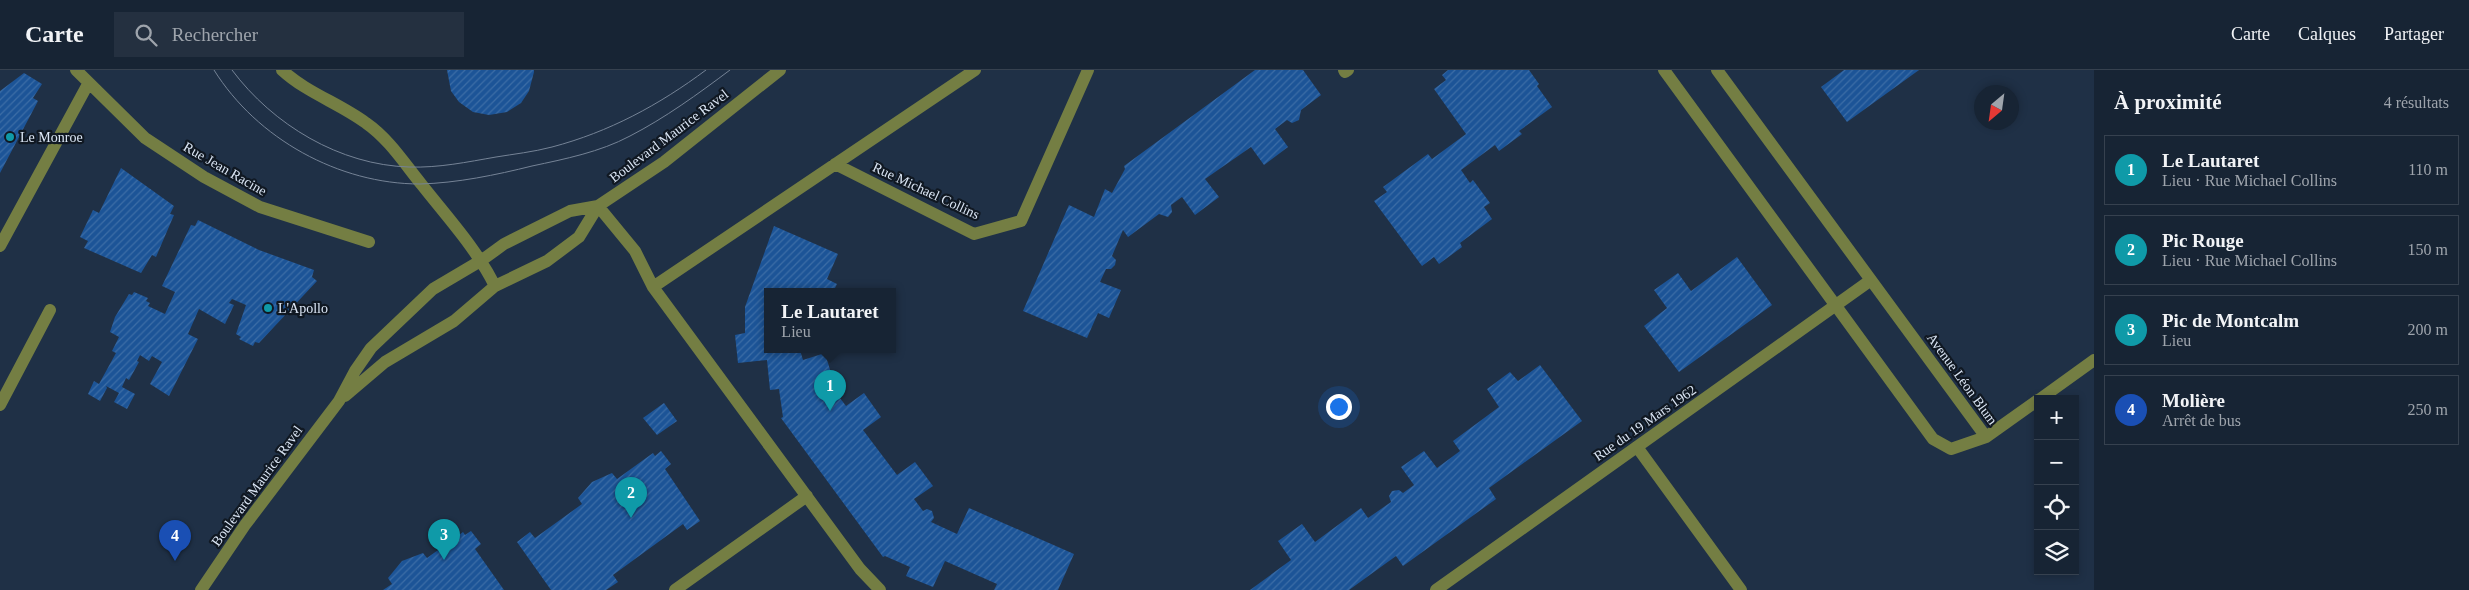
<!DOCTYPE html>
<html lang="fr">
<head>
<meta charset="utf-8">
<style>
  :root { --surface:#172434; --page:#243040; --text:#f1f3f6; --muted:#9ea4ac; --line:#36414f; --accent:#bca0f2 }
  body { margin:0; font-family:Georgia,serif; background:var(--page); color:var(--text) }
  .controls { position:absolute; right:15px; bottom:15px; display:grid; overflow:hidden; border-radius:0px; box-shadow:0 2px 8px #0003 }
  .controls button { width:45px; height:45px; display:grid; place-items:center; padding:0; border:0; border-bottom:1px solid var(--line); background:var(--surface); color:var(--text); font:25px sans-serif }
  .compass { position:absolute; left:1974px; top:15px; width:45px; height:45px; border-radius:50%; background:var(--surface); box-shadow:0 2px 8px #0003; rotate:209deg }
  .you { position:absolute; left:1338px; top:336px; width:18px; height:18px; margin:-12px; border:4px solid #fff; border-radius:50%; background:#1a73e8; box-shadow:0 0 0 8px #1a73e833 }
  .badge { display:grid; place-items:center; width:32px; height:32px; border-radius:50%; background:var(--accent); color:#fff; font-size:16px; font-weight:700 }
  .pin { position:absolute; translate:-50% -41px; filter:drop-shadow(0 1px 2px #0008) }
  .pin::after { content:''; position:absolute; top:26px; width:18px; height:15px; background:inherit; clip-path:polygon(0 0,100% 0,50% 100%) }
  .popup { position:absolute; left:764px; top:218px; width:132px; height:65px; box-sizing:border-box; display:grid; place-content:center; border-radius:0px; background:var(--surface); filter:drop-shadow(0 1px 4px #0005); font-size:16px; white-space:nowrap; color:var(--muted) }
  .popup b { font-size:19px; color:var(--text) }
  .popup::after { content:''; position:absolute; left:50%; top:100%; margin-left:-10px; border:10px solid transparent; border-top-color:var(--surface) }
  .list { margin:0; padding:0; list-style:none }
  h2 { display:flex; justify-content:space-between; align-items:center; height:65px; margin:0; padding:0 20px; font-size:21px }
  h2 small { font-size:16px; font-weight:400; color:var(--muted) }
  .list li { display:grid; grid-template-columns:32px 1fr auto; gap:15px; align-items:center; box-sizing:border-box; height:70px; margin:0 10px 10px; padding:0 10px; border:1px solid var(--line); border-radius:0px }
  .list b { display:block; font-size:19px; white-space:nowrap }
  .list p { margin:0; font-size:16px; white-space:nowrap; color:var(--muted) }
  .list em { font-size:16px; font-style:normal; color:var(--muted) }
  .icon { flex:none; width:28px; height:28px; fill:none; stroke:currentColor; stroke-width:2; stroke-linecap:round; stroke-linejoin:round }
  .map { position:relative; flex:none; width:2094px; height:520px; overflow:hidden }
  header { display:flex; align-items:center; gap:30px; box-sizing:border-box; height:70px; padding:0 25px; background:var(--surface); border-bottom:1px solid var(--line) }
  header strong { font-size:24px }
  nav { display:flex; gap:28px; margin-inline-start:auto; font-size:18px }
  .search { width:350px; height:45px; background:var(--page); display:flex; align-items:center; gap:12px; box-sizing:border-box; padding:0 18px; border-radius:0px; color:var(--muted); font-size:19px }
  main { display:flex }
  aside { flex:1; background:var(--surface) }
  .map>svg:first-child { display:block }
  .building { fill:url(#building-hatch) }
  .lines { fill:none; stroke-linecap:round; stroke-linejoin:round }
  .minor { stroke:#747e43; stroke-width:12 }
  .tram { stroke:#758396; stroke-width:1 }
  .culture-dot { fill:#0f9aa8; stroke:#101822; stroke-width:2 }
  .labels { text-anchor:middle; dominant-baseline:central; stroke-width:4.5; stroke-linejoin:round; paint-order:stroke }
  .street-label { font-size:14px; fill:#dbe6f5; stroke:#101822 }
  .poi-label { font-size:14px; fill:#dbe6f5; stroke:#101822; text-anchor:start }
</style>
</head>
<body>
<header>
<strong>Carte</strong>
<div class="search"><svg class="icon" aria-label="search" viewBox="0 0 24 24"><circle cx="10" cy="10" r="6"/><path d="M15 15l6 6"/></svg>Rechercher</div>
<nav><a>Carte</a><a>Calques</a><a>Partager</a></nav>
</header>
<main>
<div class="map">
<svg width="2094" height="520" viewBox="0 0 2094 520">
  <defs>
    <pattern id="building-hatch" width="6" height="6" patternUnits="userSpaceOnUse" patternTransform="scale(1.25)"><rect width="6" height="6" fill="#1c5497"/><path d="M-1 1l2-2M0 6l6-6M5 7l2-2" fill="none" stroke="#3c6da6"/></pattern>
  </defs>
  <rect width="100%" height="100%" fill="#1f3046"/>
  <path class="building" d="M 447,0 L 534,0 L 534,2 L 529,21 L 521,33 L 507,42 L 489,45 L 473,42 L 459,32 L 451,21 Z
    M 1255,0 L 1303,0 L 1321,25 L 1301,40 L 1299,50 L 1292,53 L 1287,50 L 1275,59 L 1288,77 L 1264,95 L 1251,77 L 1205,109 L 1219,127 L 1195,145 L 1182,127 L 1171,135 L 1172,142 L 1168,147 L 1159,144 L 1128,167 L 1123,160 L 1112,186 L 1116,190 L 1115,195 L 1111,199 L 1106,199 L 1100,212 L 1121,220 L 1109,248 L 1098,243 L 1087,268 L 1023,241 L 1069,135 L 1094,147 L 1105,119 L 1112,123 L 1125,99 L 1124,96 Z
    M 1448,0 L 1529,0 L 1539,14 L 1537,16 L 1552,37 L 1519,61 L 1522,64 L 1499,81 L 1495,75 L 1461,100 L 1470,113 L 1473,110 L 1490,133 L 1484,137 L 1492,149 L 1460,173 L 1462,177 L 1439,194 L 1434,187 L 1422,196 L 1374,131 L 1387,122 L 1383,117 L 1428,84 L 1432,89 L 1466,64 L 1434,19 L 1446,10 L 1442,5 Z
    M 1844,0 L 1919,0 L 1847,52 L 1821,17 Z
    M 24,3 L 42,14 L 33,28 L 38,31 L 0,103 L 0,21 Z
    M 121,98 L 174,136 L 170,144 L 174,145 L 156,187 L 152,185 L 141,203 L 84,178 L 88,171 L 80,167 L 93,140 L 99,143 Z
    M 198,150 L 259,180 L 314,200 L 312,207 L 317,211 L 259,273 L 255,272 L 253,276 L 239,269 L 241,267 L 236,264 L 246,235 L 232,229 L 229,233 L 234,235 L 225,254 L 199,239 L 188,264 L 198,269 L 169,326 L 150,314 L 162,292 L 152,286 L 149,291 L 140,285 L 137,291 L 139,292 L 129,310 L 126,308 L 122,317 L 135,324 L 127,339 L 114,332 L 119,323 L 106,316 L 107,318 L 100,331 L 88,324 L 94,311 L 99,314 L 116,283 L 112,281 L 119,267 L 110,262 L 115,247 L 129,224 L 132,225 L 134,222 L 148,228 L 146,231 L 150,233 L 148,236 L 165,244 L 175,222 L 162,216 L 191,155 L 195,156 Z
    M 774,156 L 838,184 L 827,209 L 837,214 L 833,222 L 768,222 L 768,280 L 800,280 L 803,290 L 825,283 L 834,313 L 839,313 L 841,317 L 837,324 L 846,336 L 864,323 L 881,347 L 863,360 L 897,405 L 915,392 L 933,416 L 914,429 L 923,441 L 927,439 L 932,441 L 934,448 L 931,452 L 957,464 L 969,438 L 1074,484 L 1058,520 L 994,520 L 997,514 L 945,491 L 933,517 L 906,506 L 910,497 L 885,486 L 883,487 L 781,348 L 783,347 L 779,319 L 770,320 L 767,290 L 738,293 L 735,265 L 745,263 L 745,237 Z
    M 1737,187 L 1772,235 L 1679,302 L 1644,256 L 1667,238 L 1654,220 L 1678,203 L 1691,221 Z
    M 1540,295 L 1582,351 L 1489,418 L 1496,429 L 1403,496 L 1396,486 L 1349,520 L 1250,520 L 1291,490 L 1278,471 L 1302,454 L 1315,472 L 1361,438 L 1368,448 L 1391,432 L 1389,426 L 1392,421 L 1399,420 L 1403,423 L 1414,415 L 1401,397 L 1424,381 L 1437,398 L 1460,381 L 1453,371 L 1499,337 L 1487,319 L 1510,302 L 1518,311 Z
    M 664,333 L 677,351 L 657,365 L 643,348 Z
    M 661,381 L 671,394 L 665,399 L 700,451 L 687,460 L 683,454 L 613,505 L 618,512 L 606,520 L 551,520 L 517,472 L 530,462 L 535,468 L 582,434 L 578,428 L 592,412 L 612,403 L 617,409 L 653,383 L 655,386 Z
    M 471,461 L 481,474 L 475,479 L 504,520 L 383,520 L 392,514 L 388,508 L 402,491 L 423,483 L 427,488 L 463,462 L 465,465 Z"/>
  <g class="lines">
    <path class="minor" d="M 76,0 L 145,68 L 204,107 L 260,137 L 369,172
      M 282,0 C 307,23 339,33 366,53 C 389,69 404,93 422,115 C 448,148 476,178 495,216
      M 1344,0 L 1345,2 L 1348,0
      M 1664,0 L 1933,369 L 1951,379 L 1986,367 L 2038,330
      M 1717,0 L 1986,367
      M 835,94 L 974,164 L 1021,151 L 1088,0
      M 598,136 L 635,181 L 653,217 L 860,499 L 880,520
      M 0,176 L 88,14
      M 653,217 L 975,0
      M 345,326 L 385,292 L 454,251 L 495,216 L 547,191 L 579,167 L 598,136 L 664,92 L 780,0
      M 2040,329 L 2094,290
      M 0,335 L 50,240
      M 1637,377 L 1741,520
      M 201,520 L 245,455 L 339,331 L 355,301 L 371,278 L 433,219 L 482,190 L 504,174 L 570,141 L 598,136
      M 675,520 L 807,426
      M 1436,520 L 1871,210"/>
    <path class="tram" d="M 214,0 C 257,69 339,114 420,114 C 457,113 496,105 532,96 C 565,89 600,82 630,66 C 665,48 698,24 730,0
      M 232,0 C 273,55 340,95 409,97 C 439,98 467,92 496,87 C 514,84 533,82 552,77 C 609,62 659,35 706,0"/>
  </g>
  <g class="culture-dot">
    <circle cx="10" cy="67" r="5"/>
    <circle cx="268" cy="238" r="5"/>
  </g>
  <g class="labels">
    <g class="street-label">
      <text transform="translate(669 66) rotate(-37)">Boulevard Maurice Ravel</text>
      <text transform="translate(225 99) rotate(30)">Rue Jean Racine</text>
      <text transform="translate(926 121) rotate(25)">Rue Michael Collins</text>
      <text transform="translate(1962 309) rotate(54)">Avenue Léon Blum</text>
      <text transform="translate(1645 353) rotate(-35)">Rue du 19 Mars 1962</text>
      <text transform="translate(257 416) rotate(-54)">Boulevard Maurice Ravel</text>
    </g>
    <g class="poi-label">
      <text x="20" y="67">Le Monroe</text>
      <text x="278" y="238">L'Apollo</text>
    </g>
  </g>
</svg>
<div class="controls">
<button>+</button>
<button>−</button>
<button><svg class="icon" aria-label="locate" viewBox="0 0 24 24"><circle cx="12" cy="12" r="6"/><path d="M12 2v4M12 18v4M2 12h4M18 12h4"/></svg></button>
<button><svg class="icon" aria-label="layers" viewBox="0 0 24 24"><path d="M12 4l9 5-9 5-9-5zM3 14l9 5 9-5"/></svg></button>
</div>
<svg class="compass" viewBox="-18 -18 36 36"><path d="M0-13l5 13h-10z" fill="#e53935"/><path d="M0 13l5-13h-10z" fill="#9ea4ac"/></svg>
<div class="you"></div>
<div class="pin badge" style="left:830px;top:341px;background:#0f9aa8">1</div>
<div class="popup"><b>Le Lautaret</b>Lieu</div>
<div class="pin badge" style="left:631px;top:448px;background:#0f9aa8">2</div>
<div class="pin badge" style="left:444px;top:490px;background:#0f9aa8">3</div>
<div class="pin badge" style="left:175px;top:491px;background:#1a4fb4">4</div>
</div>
<aside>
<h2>À proximité<small>4 résultats</small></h2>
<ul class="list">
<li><span class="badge" style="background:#0f9aa8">1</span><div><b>Le Lautaret</b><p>Lieu · Rue Michael Collins</p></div><em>110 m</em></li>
<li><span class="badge" style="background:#0f9aa8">2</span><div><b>Pic Rouge</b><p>Lieu · Rue Michael Collins</p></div><em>150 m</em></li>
<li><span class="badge" style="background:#0f9aa8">3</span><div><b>Pic de Montcalm</b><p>Lieu</p></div><em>200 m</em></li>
<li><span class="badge" style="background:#1a4fb4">4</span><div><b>Molière</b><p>Arrêt de bus</p></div><em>250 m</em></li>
</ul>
</aside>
</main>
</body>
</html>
